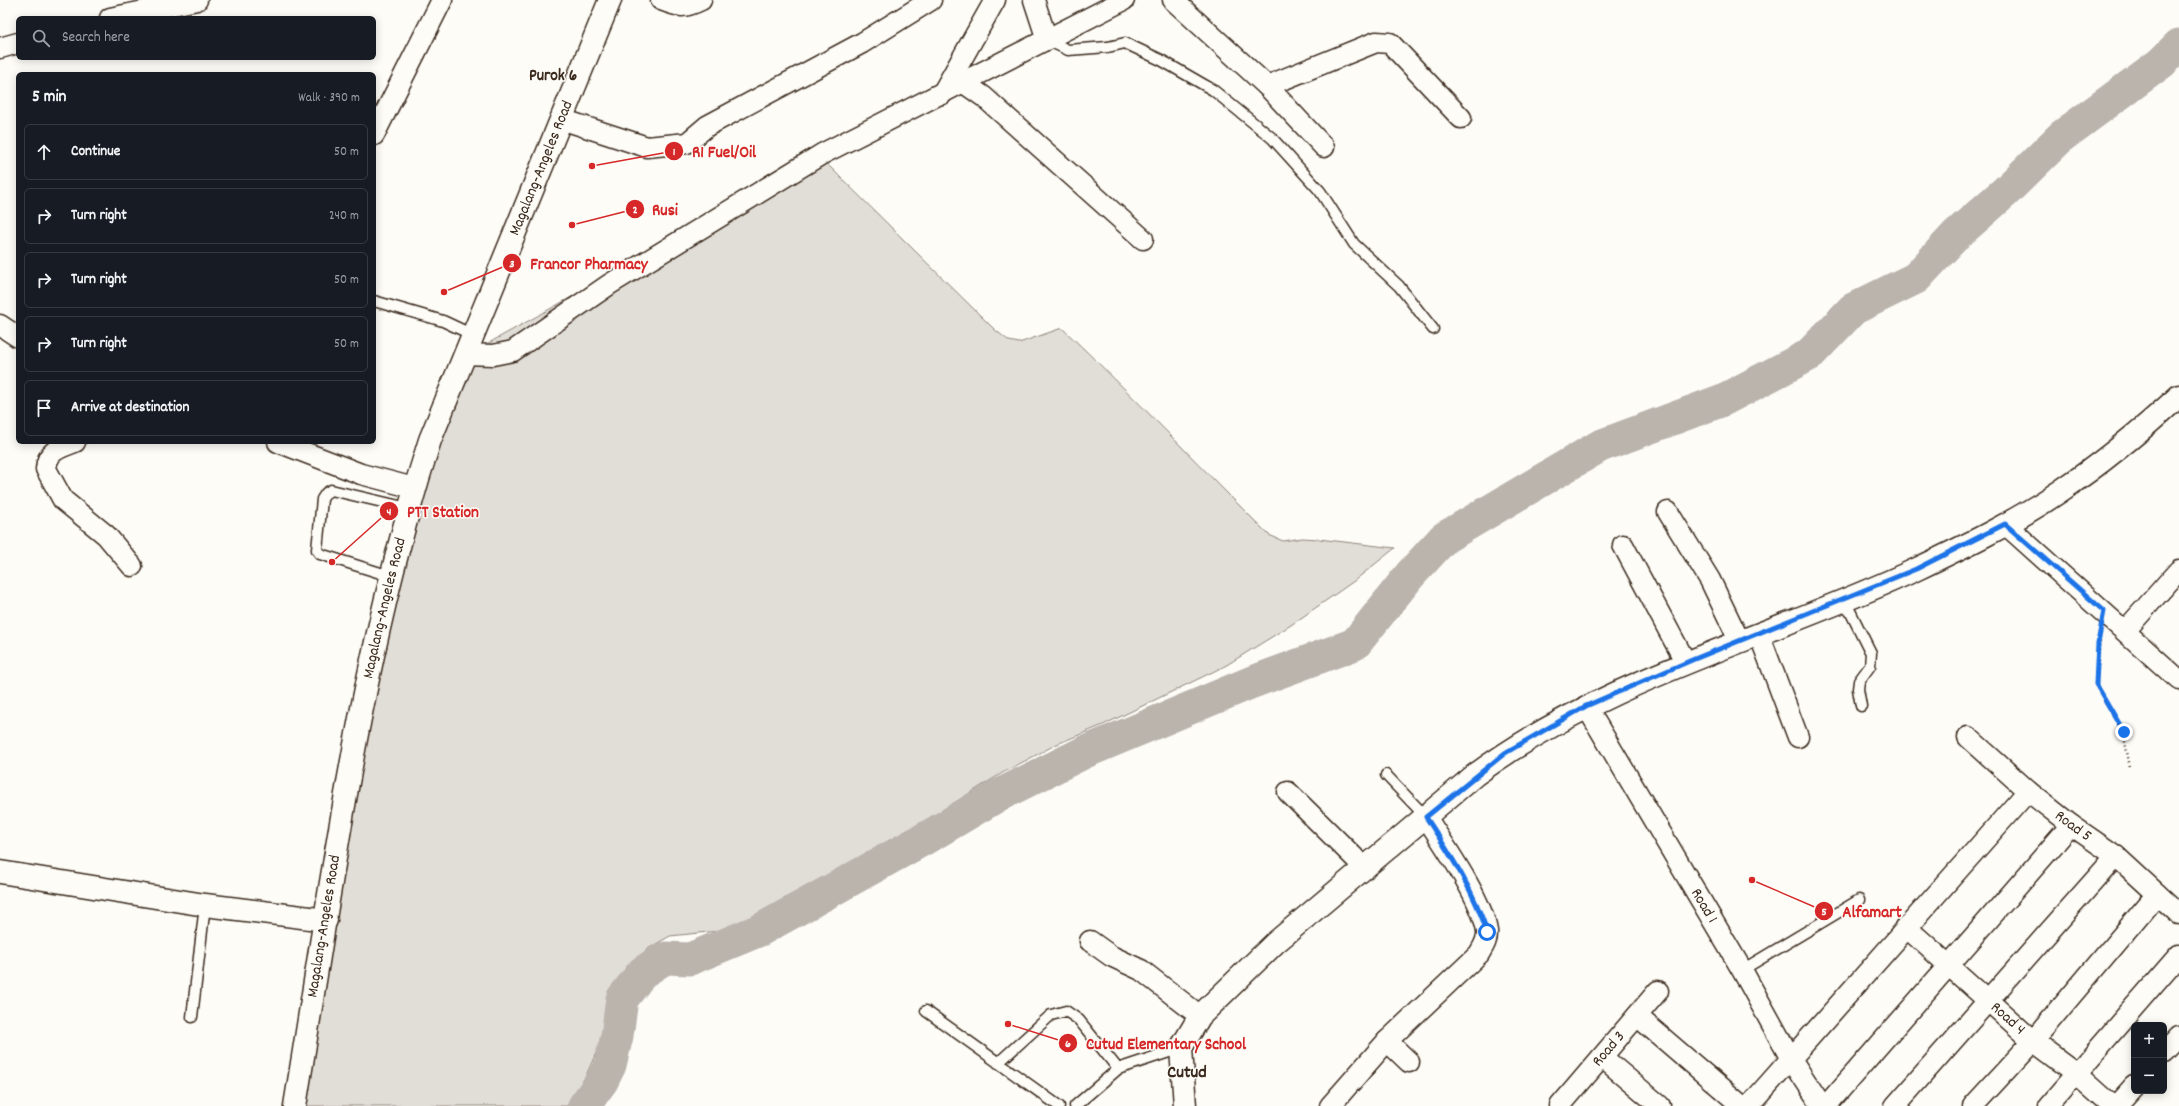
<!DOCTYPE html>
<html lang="en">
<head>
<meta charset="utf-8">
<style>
  :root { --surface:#171b24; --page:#20242c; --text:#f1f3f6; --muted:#9ea1a6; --line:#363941 }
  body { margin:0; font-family:Dekko,sans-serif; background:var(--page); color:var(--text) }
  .controls { position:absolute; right:12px; bottom:12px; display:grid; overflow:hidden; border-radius:6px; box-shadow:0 2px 10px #0003 }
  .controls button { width:36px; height:36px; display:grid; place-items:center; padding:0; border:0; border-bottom:1px solid var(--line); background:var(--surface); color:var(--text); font:20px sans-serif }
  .stop { position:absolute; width:12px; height:12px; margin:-9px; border:3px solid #1a73e8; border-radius:50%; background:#fff }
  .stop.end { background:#1a73e8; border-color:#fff; box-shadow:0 1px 4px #0008 }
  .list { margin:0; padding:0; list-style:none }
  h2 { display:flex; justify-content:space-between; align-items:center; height:52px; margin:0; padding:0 16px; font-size:17px }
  h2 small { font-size:13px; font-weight:400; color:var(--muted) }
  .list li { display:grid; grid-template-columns:26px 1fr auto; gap:12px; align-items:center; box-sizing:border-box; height:56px; margin:0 8px 8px; padding:0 8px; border:1px solid var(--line); border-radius:6px }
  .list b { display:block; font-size:15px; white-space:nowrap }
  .list em { font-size:13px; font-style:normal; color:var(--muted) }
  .icon { flex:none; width:22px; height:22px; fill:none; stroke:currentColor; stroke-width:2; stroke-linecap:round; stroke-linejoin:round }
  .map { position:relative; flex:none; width:2179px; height:1106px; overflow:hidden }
  .search { position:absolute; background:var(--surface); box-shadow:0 2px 10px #0003; left:16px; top:16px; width:360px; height:44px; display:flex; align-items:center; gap:10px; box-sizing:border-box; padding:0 14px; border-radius:6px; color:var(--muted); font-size:15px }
  .panel { position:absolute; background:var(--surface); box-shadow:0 2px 10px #0003; left:16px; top:72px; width:360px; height:372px; border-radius:6px }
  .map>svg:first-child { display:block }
  .green { fill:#e1ded7; stroke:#8e847a }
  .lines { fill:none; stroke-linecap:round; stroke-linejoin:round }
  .river { stroke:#bbb4ad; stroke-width:33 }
  .service-casing { stroke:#3b2a1e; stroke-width:13 }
  .minor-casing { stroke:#3b2a1e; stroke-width:23 }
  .tertiary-casing { stroke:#3b2a1e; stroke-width:25 }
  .secondary-casing { stroke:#3b2a1e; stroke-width:25 }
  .path { stroke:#3b2a1e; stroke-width:2.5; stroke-dasharray:1 3; stroke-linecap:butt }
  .service { stroke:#fdfcf7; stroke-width:10 }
  .minor { stroke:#fdfcf7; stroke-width:20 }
  .tertiary { stroke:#fdfcf7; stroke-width:22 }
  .secondary { stroke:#fdfcf7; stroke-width:22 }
  .route { stroke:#1a73e8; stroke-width:5 }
  .labels { text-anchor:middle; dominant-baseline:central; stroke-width:3; stroke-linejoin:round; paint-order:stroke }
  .street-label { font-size:16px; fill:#3b2a1e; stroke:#fdfcf7 }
  .neighbourhood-label { font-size:17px; font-weight:bold; fill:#3b2a1e; stroke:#fdfcf7 }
  .quarter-label { font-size:18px; font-weight:bold; fill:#3b2a1e; stroke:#fdfcf7 }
  .leader { fill:none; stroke:#d62828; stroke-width:1.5 }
  .callout-dot { fill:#d62828; stroke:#fdfcf7; stroke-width:1.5 }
  .mark-label { font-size:12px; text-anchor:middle; font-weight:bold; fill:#fff }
  .callout-label { font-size:17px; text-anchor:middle; font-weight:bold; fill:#d62828; stroke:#fdfcf7; stroke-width:3; stroke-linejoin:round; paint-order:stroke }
</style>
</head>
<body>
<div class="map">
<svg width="2179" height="1106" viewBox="0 0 2179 1106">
  <rect width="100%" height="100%" fill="#fdfcf7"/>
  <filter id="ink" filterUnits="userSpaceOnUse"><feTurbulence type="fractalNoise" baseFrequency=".025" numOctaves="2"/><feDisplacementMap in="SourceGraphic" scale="8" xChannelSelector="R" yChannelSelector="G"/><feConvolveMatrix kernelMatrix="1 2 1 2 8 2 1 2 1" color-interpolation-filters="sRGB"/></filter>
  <g filter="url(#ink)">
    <path class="green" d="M 821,158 L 994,329 L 1009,341 L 1019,343 L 1062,328 C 1133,395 1199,466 1269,535 L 1283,541 L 1302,538 L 1319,539 L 1395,548 L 1354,581 L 1291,625 L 1225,666 L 1103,725 L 1057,744 L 1004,772 L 772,915 L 738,929 L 670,936 L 649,948 L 627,966 L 610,1000 L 601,1042 L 579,1091 L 567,1106 L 303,1106 L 392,589 L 469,354 Z"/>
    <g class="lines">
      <path class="river" d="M 584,1106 L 602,1081 L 610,1065 L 617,1036 L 622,999 L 643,972 L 665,958 L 690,959 L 760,930 L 933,834 L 997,796 L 1085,752 L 1250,683 L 1355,644 L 1410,575 L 1444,538 L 1600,446 L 1723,400 L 1809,355 L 1853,309 L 1916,278 L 1956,235 L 2005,192 L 2062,136 L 2161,63 L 2179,45"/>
      <defs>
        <path id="service" d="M 1047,40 L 1068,50 L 1108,47 L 1125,43 L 1161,60 L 1213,90 L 1272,138 L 1320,191 L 1354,244 L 1399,286 L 1433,329
          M 374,301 L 443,321 L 473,335
          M 390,576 L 320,554 L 317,550 L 322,499 L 326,493 L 331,490 L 408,508
          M 1844,599 L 1871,653 L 1870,666 L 1859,681 L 1858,689 L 1861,706
          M 1386,775 L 1426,817
          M 1742,970 L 1859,900
          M 926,1011 L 1059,1106
          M 192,1017 L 205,905
          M 998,1063 L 1051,1015 L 1066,1011 L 1079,1020 L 1118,1069
          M 1075,1106 L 1118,1069 L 1181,1048"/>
        <g id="minor">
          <path d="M 661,0 C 679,7 683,9 701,0"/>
          <path d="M 1034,0 L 1047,40"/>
          <path d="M 1173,0 L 1267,86 L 1324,147"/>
          <path d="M 110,18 L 197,0"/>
          <path d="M 0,48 L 18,43"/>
          <path d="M 964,83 L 984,97 L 1143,239"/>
          <path d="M 1267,86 L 1376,42 L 1390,43 L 1461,118"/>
          <path d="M 942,94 L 995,0"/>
          <path d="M 561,119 L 647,147 L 687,143 L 707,126 L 862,43 L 931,0"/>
          <path d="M 374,135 L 442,0"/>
          <path d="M 0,325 L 18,337"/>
          <path d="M 465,354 L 493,355 L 513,351 L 610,284 L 822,154 L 1124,0"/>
          <path d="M 75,442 C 59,448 47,451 46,469 L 63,500 L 106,535 L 132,566"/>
          <path d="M 278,442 L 361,474 L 414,488"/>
          <path d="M 1668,512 L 1710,580 L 1740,642"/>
          <path d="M 2005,524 L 2179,680"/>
          <path d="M 1623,545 L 1686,663"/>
          <path d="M 2125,631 L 2179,570"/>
          <path d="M 1759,634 L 1798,737"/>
          <path id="s1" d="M 1586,706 L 1742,970 L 1791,1059 L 1822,1106"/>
          <path id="s2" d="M 1968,737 L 2028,791 L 2071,825 L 2116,856 L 2179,914"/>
          <path d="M 1288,792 L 1365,868"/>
          <path id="s3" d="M 1906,927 L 2033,1041 L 2076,1073 L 2113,1106"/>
          <path d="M 1090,941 L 1111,956 L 1141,970 L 1200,1016"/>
          <path d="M 1637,1016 L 1742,1106"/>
          <path d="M 1387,1041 L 1409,1062"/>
          <path d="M 2164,1053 L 2179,1037"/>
          <path d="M 1602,1057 L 1660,1106"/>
          <path d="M 1330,1106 L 1387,1041 L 1479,954 C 1483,947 1488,940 1487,931 C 1482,899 1444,845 1426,817"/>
          <path id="s4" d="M 1560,1106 L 1658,991"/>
          <path d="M 1749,1106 L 2028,791"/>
          <path d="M 1826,1106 L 2071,825"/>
          <path d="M 1895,1106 L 2116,856"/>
          <path d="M 1973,1106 L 2033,1041 L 2157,894"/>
          <path d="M 2048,1106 L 2179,955"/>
          <path d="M 2116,1106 L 2134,1086"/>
        </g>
        <path id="tertiary" d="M 0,872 L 205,905 L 326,920
          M 1185,1106 L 1181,1048 L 1200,1016 L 1275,943 L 1475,775 C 1608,677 1769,638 1917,569 C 1965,546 2015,522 2059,492 C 2102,463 2141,431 2179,396"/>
        <g id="secondary">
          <path id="s5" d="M 295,1106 C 332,882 360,657 430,440 L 610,0"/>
        </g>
      </defs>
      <use href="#service" class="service-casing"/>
      <use href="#minor" class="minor-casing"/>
      <use href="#tertiary" class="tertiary-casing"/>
      <use href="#secondary" class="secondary-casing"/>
      <path class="path" d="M 2100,633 L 2096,684 L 2123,732 L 2130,767"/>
      <use href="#service" class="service"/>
      <use href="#minor" class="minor"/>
      <use href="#tertiary" class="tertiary"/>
      <use href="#secondary" class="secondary"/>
    </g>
  </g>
  <g class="lines" filter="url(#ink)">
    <path class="route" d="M 1487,932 C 1474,890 1449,853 1426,817 L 1505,753 L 1586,706 L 1692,660 L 1916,569 L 2005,524 L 2104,611 L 2098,643 L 2096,684 L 2124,732"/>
  </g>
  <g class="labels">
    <g class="street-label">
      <text stroke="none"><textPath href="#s5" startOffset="974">Magalang-Angeles Road</textPath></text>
      <text stroke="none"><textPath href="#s5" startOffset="506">Magalang-Angeles Road</textPath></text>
      <text stroke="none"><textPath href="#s2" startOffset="138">Road 5</textPath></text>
      <text stroke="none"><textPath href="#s1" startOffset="232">Road 1</textPath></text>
      <text stroke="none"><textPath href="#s5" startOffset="182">Magalang-Angeles Road</textPath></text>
      <text stroke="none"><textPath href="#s3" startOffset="137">Road 4</textPath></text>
      <text stroke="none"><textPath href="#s4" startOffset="75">Road 3</textPath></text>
    </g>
    <g class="neighbourhood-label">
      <text x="553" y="77">Purok 6</text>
    </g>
    <g class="quarter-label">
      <text x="1187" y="1073">Cutud</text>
    </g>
  </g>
  <path class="leader" d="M592 166L674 151M572 225L635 209M444 292L512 263M332 562L389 511M1752 880L1824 911M1008 1024L1068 1043"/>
  <g class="callout-dot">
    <circle cx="592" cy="166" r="4"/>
    <circle cx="572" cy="225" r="4"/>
    <circle cx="444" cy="292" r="4"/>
    <circle cx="332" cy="562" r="4"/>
    <circle cx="1752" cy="880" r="4"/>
    <circle cx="1008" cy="1024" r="4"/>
    <circle cx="674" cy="151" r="10"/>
    <circle cx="635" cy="209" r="10"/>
    <circle cx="512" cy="263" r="10"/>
    <circle cx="389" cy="511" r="10"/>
    <circle cx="1824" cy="911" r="10"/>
    <circle cx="1068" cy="1043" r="10"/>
  </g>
  <g class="mark-label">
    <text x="674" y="155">1</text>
    <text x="635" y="213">2</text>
    <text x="512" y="267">3</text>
    <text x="389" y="515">4</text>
    <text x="1824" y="915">5</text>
    <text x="1068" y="1047">6</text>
  </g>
  <g class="callout-label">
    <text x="724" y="157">R1 Fuel/Oil</text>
    <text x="665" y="215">Rusi</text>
    <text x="589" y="269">Francor Pharmacy</text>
    <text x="443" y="517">PTT Station</text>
    <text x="1872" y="917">Alfamart</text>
    <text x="1166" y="1049">Cutud Elementary School</text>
  </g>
</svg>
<div class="controls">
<button>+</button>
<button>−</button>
</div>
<div class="stop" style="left:1487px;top:932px"></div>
<div class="stop end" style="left:2124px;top:732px"></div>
<div class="search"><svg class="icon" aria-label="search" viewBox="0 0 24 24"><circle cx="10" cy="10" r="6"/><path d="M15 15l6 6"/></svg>Search here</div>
<section class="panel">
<h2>5 min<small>Walk · 390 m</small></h2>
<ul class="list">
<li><svg class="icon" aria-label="ahead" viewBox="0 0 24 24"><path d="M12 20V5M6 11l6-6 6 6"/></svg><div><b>Continue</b></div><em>50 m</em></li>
<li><svg class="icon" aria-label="right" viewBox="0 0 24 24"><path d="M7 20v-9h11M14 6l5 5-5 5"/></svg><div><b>Turn right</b></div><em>240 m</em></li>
<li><svg class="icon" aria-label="right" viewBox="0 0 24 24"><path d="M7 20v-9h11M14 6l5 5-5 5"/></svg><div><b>Turn right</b></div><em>50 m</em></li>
<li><svg class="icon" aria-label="right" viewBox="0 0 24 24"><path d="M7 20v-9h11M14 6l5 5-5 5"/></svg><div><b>Turn right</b></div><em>50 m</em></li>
<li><svg class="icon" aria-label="arrive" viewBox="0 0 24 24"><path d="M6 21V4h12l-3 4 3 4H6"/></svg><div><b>Arrive at destination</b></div></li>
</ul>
</section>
</div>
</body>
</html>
